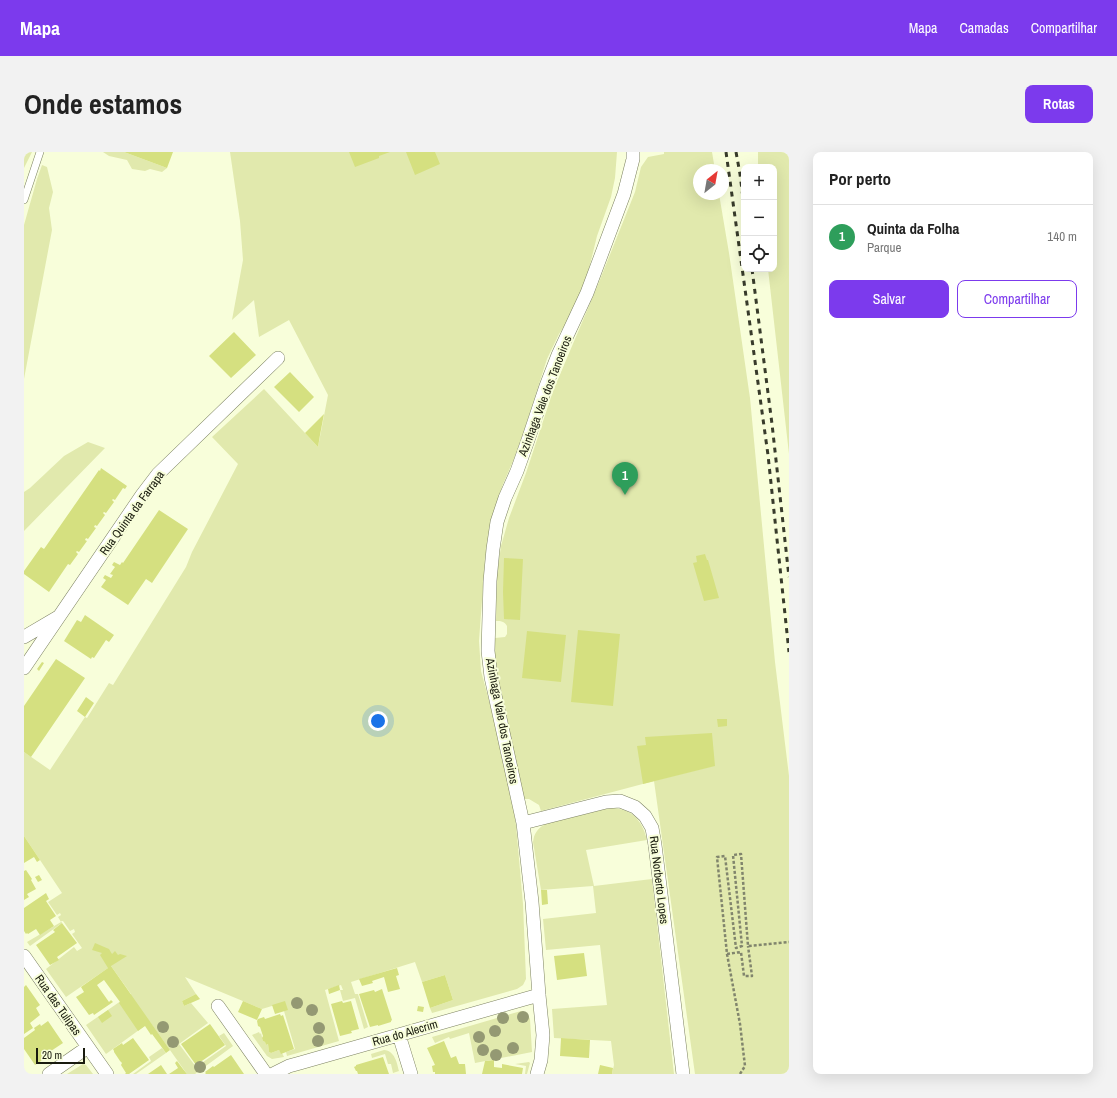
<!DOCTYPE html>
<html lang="pt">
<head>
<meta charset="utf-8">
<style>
  :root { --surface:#fff; --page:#f2f2f2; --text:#222; --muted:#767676; --line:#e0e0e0; --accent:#7c3aed }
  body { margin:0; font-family:"Archivo Narrow",sans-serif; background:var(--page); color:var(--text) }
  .controls { position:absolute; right:12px; top:12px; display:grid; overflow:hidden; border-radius:8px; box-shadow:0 4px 16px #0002 }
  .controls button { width:36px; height:36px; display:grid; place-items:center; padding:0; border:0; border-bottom:1px solid var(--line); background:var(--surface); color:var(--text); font:20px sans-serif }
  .compass { position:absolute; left:669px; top:12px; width:36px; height:36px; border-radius:50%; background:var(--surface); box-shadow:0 4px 16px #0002; rotate:31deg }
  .scale { position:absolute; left:12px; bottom:10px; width:49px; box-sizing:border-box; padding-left:4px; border:2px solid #191b0e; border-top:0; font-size:11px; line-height:14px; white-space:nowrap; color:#191b0e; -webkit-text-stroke:3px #f8feda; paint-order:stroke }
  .you { position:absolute; left:354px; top:569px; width:14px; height:14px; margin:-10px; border:3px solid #fff; border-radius:50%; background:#1a73e8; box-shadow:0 0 0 6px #1a73e833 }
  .badge { display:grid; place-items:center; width:26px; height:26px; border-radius:50%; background:var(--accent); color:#fff; font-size:13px; font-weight:700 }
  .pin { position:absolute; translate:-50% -33px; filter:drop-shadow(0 1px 2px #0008) }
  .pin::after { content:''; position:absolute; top:21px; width:14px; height:12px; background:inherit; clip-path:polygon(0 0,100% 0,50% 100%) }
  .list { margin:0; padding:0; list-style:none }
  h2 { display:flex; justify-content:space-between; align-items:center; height:52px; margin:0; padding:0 16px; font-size:17px }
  h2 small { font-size:13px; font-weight:400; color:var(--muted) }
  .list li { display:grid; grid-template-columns:26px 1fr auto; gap:12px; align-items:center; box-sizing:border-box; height:64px; padding:0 16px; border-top:1px solid var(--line) }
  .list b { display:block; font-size:15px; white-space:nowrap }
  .list p { margin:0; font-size:13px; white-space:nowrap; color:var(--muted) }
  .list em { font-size:13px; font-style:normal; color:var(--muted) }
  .actions { display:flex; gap:8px; padding:12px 16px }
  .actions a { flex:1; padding:9px 0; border:1px solid var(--accent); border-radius:8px; text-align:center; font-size:14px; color:var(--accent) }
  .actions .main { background:var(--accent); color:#fff }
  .icon { flex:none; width:22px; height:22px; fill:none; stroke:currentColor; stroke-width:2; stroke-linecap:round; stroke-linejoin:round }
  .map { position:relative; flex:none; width:765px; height:922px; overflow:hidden; border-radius:8px }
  header { display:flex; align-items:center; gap:24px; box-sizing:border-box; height:56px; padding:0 20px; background:var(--accent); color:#fff }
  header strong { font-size:19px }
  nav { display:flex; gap:22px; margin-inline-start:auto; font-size:14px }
  .intro { display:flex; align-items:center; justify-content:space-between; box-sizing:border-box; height:96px; padding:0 24px }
  h1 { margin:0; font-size:28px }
  .button { padding:10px 18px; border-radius:8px; background:var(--accent); color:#fff; font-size:14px; font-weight:700 }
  main { display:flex; gap:24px; padding:0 24px }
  aside { flex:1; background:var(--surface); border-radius:8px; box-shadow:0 4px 16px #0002 }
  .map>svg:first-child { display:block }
  .green { fill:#e1e9ad }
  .building { fill:#d5e080 }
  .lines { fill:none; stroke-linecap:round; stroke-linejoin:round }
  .lane-casing { stroke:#7c8161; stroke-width:8 }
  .street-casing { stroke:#7c8161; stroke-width:14 }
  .path { stroke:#81856d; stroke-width:2.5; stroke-dasharray:3 2; stroke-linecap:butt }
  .lane { stroke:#fff; stroke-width:7 }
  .street { stroke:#fff; stroke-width:13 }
  .rail { stroke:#383b2b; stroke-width:3; stroke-dasharray:5 5; stroke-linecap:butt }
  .tree { fill:#949973 }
  .labels { text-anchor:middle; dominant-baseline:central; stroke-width:4; stroke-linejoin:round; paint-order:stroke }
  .street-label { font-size:12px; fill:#191b0e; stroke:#f8feda }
</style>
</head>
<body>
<header>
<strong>Mapa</strong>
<nav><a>Mapa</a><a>Camadas</a><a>Compartilhar</a></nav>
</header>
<div class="intro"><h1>Onde estamos</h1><a class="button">Rotas</a></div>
<main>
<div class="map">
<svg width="765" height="922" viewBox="0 0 765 922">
  <rect width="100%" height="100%" fill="#f8feda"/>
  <path class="green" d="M 0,0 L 8,0 L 0,16 Z
    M 79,0 L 100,0 L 143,16 L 138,20 L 126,17 L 121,19 L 108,17 L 103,8 L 85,4 Z
    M 206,0 L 593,0 L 591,26 L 587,45 L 573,84 L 562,129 L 549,161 L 535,182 L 523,207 L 498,285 L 489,309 L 479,332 L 468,366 L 461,406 L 455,489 L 457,519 L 470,567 L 487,641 L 492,673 L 499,752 L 502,827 L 499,833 L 493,837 L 408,861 L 406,856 L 429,848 L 421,823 L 398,830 L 391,810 L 327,830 L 331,842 L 334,842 L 344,875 L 340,877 L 331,846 L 319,849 L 316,838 L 319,838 L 317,833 L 301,838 L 315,889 L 263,904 L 262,900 L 271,897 L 260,859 L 261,850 L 238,857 L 161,825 L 172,842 L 158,849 L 160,854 L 167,851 L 184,871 L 155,892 L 172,915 L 202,894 L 195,884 L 200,881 L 209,894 L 171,922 L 163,922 L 126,870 L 82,902 L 62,873 L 107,842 L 87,814 L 42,845 L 22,817 L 50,795 L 53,799 L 58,796 L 48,782 L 51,780 L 50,777 L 46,779 L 39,769 L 37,769 L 38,771 L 6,794 L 3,790 L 37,770 L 34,765 L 37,763 L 36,761 L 33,763 L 24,750 L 38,741 L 0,684 L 0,600 L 26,618 L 61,565 L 63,566 L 85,531 L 89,533 L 162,415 L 168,400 L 214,312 L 188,285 L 240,237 L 294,295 L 304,243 L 265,168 L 235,185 L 230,148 L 208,168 L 219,108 L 216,69 Z
    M 640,0 L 688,0 L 691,18 L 675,18 L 675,42 L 695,42 L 705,101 L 726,246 L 751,510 L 765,624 L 765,922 L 671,922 L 630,629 L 517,659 L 515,653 L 505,647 L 499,647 L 471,519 L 471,486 L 481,485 L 483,482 L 483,474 C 480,469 477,469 472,469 L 473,422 L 477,394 L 485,366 L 502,321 L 529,239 L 573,135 L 611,40 L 617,15 L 624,5 L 640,2 Z
    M 734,0 L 765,0 L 765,302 L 744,117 L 750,117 L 750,15 L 734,15 Z
    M 18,13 L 23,15 L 29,40 L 25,56 L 28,78 L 0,227 L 0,73 L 13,27 Z
    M 64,290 L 81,296 L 0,379 L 0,340 L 6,336 L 40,304 Z
    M 585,656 C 607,656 618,667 623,688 L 562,698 L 570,734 L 628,727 L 650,922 L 588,922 L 590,913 L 587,889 L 530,886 L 528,857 L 583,853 L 576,793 L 522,798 L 519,767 L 572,761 L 569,734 L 517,738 L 509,690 C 510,682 513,677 521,672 Z
    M 497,859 L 503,861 L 506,867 L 508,900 L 451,911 L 445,881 L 426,887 L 425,885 L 411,891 L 408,885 Z
    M 235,880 L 236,882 L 237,881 L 239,889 L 241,890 L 242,893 L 244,892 L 245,900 L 247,901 L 255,898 L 257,901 L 258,901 L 260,905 L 248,907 L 243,904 L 228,883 Z
    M 138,896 L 142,901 L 112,922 L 109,922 L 127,909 L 125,905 Z
    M 360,898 C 371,899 373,911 375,919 L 369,921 L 367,912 L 364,912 L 361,902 L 348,906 L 347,902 Z
    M 505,910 L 506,911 L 503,922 L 501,922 L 502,914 L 491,912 Z
    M 59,912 L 62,913 L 69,922 L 43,922 Z"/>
  <path class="building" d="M 100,0 L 149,0 L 143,16 Z
    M 325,0 L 366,0 L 355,4 L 355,6 L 331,15 Z
    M 382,0 L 411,0 L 416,12 L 391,23 Z
    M 210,180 L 232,203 L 207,226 L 185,204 Z
    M 266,220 L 290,245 L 275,260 L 250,235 Z
    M 300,262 L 296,283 L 294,295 L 281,281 Z
    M 77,316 L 103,334 L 101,337 L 99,336 L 91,348 L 89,347 L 88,348 L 90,350 L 82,361 L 80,360 L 79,361 L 81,363 L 73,374 L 71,373 L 70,375 L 72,376 L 64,387 L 62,386 L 61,388 L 63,389 L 55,400 L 53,399 L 52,400 L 54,402 L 46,413 L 44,412 L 25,440 L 0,422 L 0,419 L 17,395 L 20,397 L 75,318 L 76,319 Z
    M 135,358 L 164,377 L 128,431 L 122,427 L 104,453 L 77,435 L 82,428 L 79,426 L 81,423 L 87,426 L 89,423 L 86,422 L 91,415 L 88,413 L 90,410 L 96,413 L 98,410 L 99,411 Z
    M 681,402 L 683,408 L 684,408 L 695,446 L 680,449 L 669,411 L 673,410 L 672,404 Z
    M 480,406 L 499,407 L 496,468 L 480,467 L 479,440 Z
    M 61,463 L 90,483 L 85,490 L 82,488 L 70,506 L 68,505 L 67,507 L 40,489 L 53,468 L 57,470 Z
    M 554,478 L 596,482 L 589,554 L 547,550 Z
    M 503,479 L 542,483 L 537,530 L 498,526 Z
    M 32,507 L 61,526 L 7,605 L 0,600 L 0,554 Z
    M 18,510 L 20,511 L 15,519 L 13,517 Z
    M 62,545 L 70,551 L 61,565 L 53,559 Z
    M 693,567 L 703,567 L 703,574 L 694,575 Z
    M 688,581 L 691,614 L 619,632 L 613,594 L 622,593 L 621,585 Z
    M 0,684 L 16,708 L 13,710 L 10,705 L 0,711 Z
    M 2,718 L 8,727 L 7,728 L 12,737 L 3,742 L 5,745 L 0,748 L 0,719 Z
    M 15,723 L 18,728 L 14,730 L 11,725 Z
    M 517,738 L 523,738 L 524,752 L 518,753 Z
    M 22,741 L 25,747 L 22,749 L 32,764 L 26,768 L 30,774 L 16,783 L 12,777 L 4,782 L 3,781 L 2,782 L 0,779 L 0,756 Z
    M 38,771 L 53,791 L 33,805 L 35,808 L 26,813 L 12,793 L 31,780 L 29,778 Z
    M 71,791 L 85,797 L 88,802 L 91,799 L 94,803 L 96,802 L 103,804 L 87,814 L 146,898 L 142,901 L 128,882 L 127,883 L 121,874 L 114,879 L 95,851 L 96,850 L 80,828 L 73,833 L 85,850 L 87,848 L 89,850 L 70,863 L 69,861 L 65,863 L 52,845 L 60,840 L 57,835 L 84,816 L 76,803 L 78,801 L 68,798 Z
    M 560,801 L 563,824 L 533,828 L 530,804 Z
    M 373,816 L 375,823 L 372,824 L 376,837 L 364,840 L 360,825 L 348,829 L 349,831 L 338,834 L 335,827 Z
    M 421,823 L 429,848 L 406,856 L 398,830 Z
    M 2,833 L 16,853 L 12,856 L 16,863 L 6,871 L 9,876 L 0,882 L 0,835 Z
    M 315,833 L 316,838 L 305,842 L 304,837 Z
    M 358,837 L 368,868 L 367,869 L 367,870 L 354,874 L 354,873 L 346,875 L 335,842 L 350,838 L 351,840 Z
    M 172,842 L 176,847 L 160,854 L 158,849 Z
    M 219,849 L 238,857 L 233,868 L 214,860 Z
    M 261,849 L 264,858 L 251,862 L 248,853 Z
    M 318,849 L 319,851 L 327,849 L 335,877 L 327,879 L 328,881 L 316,884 L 307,852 Z
    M 394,854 L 400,855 L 399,860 L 393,859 Z
    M 84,858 L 88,864 L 78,871 L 74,865 Z
    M 256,862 L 257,864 L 259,863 L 270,897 L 257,902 L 255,898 L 247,901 L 245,900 L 244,892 L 242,893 L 241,890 L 239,889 L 238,886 L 239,884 L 236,875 L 234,874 L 233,869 L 234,867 L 240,865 L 241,867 Z
    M 24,869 L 39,891 L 27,899 L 29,901 L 11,913 L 0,897 L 0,886 L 11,878 L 10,876 L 16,872 L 17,874 Z
    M 186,872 L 201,893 L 172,913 L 157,892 Z
    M 109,886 L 125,908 L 105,922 L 101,922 L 102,921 L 97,913 L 98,911 L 96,909 L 90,900 L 90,899 L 89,897 L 98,891 L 99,893 Z
    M 537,886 L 566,888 L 565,906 L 536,904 Z
    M 420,889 L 427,906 L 432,904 L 435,912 L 441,912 L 442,922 L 411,922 L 411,920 L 409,920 L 408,914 L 411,913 L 403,896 Z
    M 207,903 L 220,922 L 181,922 L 182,921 L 181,920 L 189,914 L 190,915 Z
    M 359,905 L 365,922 L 334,922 L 333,919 L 332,919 L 330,915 L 332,914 L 332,913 Z
    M 470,908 L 470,915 L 478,916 L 478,912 L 499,916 L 498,922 L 458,922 L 461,909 Z
    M 153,909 L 159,917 L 163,922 L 145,922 L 154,916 L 151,911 Z
    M 137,913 L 143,922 L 124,922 Z
    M 576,913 L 589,916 L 588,922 L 574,922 Z"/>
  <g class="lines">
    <defs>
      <path id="lane" d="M 0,48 L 16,0"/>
      <path id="street" d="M 0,485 L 34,465
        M 0,516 L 118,343 L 134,322 L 254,206
        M 499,671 L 582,650 L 596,649 L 611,655 L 621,664 L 628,676 L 631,693 L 659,922
        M 0,804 L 83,922
        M 194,854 L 242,922
        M 375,883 L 387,922
        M 25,922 L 64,895
        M 249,922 L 265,914 L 276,911 L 515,843
        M 513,922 L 517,908 L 519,883 L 515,843 L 508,750 L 499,671 L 467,525 L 464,499 L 466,429 L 469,397 L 473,370 L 481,346 L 493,319 L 504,288 L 522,234 L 534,203 L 563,141 L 600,42 L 609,7 L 609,0"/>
    </defs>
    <use href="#lane" class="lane-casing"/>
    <use href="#street" class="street-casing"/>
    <path class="path" d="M 703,802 L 717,800 L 720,824 L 728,824 L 724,794
      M 716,922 L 721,914 L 716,872 L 703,802 L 693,705 L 701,704 L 712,796 L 718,794 L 709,703 L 717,702 L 724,794 L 765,790"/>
    <use href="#lane" class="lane"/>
    <use href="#street" class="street"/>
    <path class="rail" d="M 702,0 L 744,303 L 765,500
      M 712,0 L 716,22 L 720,54
      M 728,117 L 748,272 L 765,425"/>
  </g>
  <g class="tree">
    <circle cx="273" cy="851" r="6"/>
    <circle cx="288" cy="858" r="6"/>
    <circle cx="499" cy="865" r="6"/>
    <circle cx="479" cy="866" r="6"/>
    <circle cx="139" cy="875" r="6"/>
    <circle cx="295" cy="876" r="6"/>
    <circle cx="471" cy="879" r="6"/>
    <circle cx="455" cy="885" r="6"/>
    <circle cx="294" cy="889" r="6"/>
    <circle cx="149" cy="890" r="6"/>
    <circle cx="489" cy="896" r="6"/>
    <circle cx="459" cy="898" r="6"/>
    <circle cx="472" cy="903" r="6"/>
    <circle cx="176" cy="915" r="6"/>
  </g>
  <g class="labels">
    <g class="street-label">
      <text transform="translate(521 244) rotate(-69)">Azinhaga Vale dos Tanoeiros</text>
      <text transform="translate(108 361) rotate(-54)">Rua Quinta da Farrapa</text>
      <text transform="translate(478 569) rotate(79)">Azinhaga Vale dos Tanoeiros</text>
      <text transform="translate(635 728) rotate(83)">Rua Norberto Lopes</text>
      <text transform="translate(34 853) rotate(55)">Rua das Tulipas</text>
      <text transform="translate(381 881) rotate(-16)">Rua do Alecrim</text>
    </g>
  </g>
</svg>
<div class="controls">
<button>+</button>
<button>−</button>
<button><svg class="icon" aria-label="locate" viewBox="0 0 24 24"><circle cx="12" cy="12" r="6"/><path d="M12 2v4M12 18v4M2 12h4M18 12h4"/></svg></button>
</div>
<svg class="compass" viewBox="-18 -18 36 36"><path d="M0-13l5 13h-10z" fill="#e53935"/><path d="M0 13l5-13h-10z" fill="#767676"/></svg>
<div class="scale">20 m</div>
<div class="you"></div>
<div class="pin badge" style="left:601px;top:343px;background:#2e9e5b">1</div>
</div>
<aside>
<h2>Por perto<small></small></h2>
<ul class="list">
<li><span class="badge" style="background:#2e9e5b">1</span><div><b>Quinta da Folha</b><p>Parque</p></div><em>140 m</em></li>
</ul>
<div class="actions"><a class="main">Salvar</a><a>Compartilhar</a></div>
</aside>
</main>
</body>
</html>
